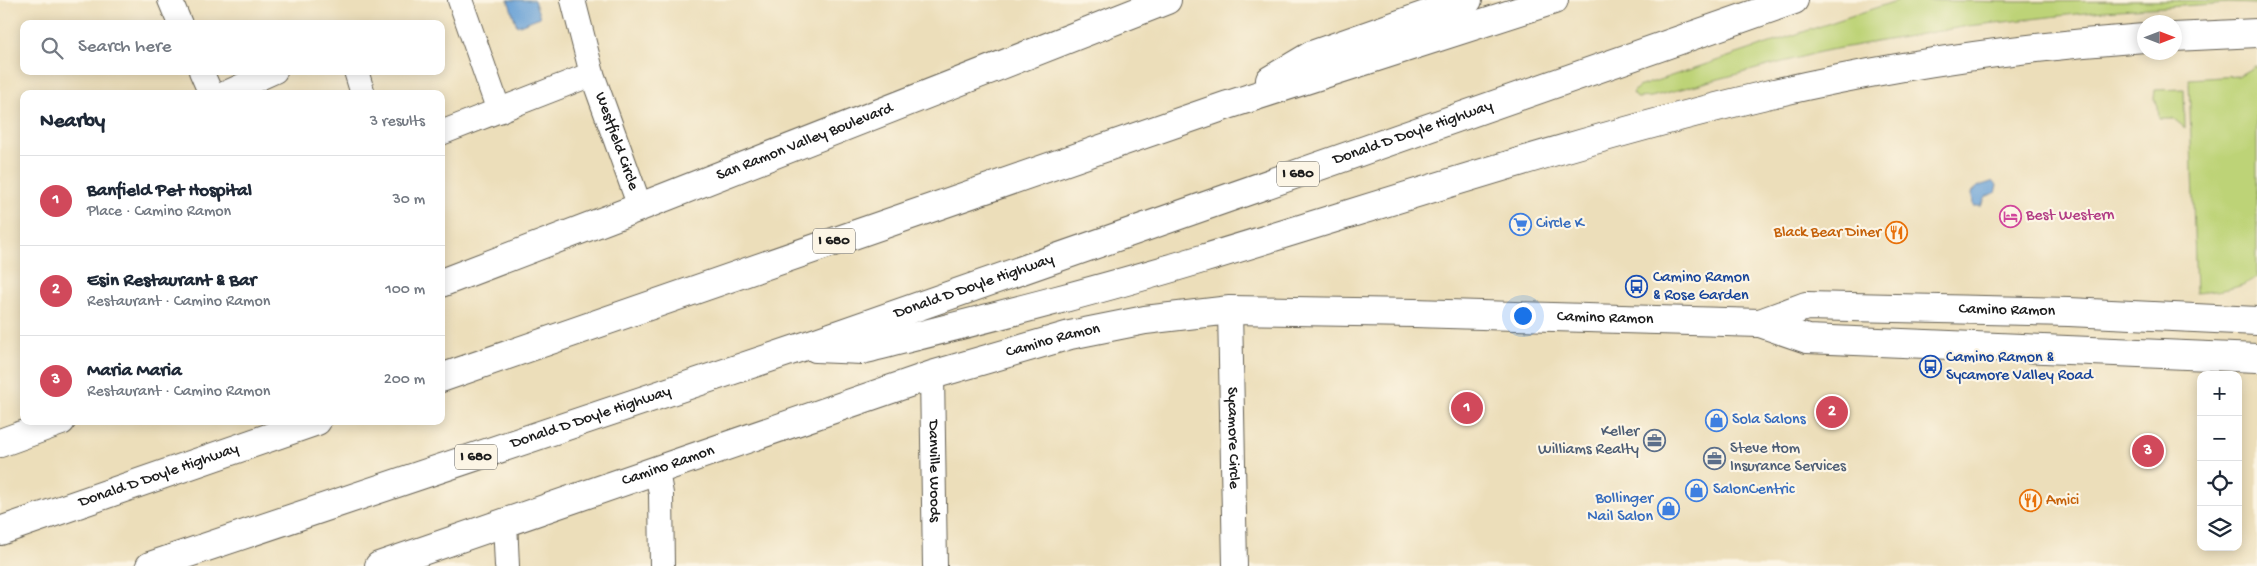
<!DOCTYPE html>
<html lang="en">
<head>
<meta charset="utf-8">
<style>
  :root { --surface:#fff; --page:#f2f2f3; --text:#1f2937; --muted:#747a83; --line:#e0e1e3; --accent:#d1495b }
  body { margin:0; font-family:"Gochi Hand",sans-serif; background:var(--page); color:var(--text) }
  .controls { position:absolute; right:15px; bottom:15px; display:grid; overflow:hidden; border-radius:10px; box-shadow:0 2px 12px #0003 }
  .controls button { width:45px; height:45px; display:grid; place-items:center; padding:0; border:0; border-bottom:1px solid var(--line); background:var(--surface); color:var(--text); font:25px sans-serif }
  .compass { position:absolute; left:2137px; top:15px; width:45px; height:45px; border-radius:50%; background:var(--surface); box-shadow:0 2px 12px #0003; rotate:90deg }
  .you { position:absolute; left:1522px; top:315px; width:18px; height:18px; margin:-12px; border:4px solid #fff; border-radius:50%; background:#1a73e8; box-shadow:0 0 0 8px #1a73e833 }
  .badge { display:grid; place-items:center; width:32px; height:32px; border-radius:50%; background:var(--accent); color:#fff; font-size:16px; font-weight:700 }
  .pin { position:absolute; translate:-50% -50%; border:2px solid #fff; box-shadow:0 1px 5px #0006 }
  .list { margin:0; padding:0; list-style:none }
  h2 { display:flex; justify-content:space-between; align-items:center; height:65px; margin:0; padding:0 20px; font-size:21px }
  h2 small { font-size:16px; font-weight:400; color:var(--muted) }
  .list li { display:grid; grid-template-columns:32px 1fr auto; gap:15px; align-items:center; box-sizing:border-box; height:90px; padding:0 20px; border-top:1px solid var(--line) }
  .list b { display:block; font-size:19px; white-space:nowrap }
  .list p { margin:0; font-size:16px; white-space:nowrap; color:var(--muted) }
  .list em { font-size:16px; font-style:normal; color:var(--muted) }
  .icon { flex:none; width:28px; height:28px; fill:none; stroke:currentColor; stroke-width:2; stroke-linecap:round; stroke-linejoin:round }
  .map { position:relative; flex:none; width:2257px; height:566px; overflow:hidden }
  .search { position:absolute; background:var(--surface); box-shadow:0 2px 12px #0003; left:20px; top:20px; width:425px; height:55px; display:flex; align-items:center; gap:12px; box-sizing:border-box; padding:0 18px; border-radius:10px; color:var(--muted); font-size:19px }
  .panel { position:absolute; background:var(--surface); box-shadow:0 2px 12px #0003; left:20px; top:90px; width:425px; height:335px; border-radius:10px }
  .map>svg:first-child { display:block }
  .green { fill:#bdd377; stroke:#6c784a }
  .water { fill:#67a0d6; stroke:#425e79 }
  .lines { fill:none; stroke-linecap:round; stroke-linejoin:round }
  .street-casing { stroke:#656053; stroke-width:26 }
  .secondary-casing { stroke:#656053; stroke-width:30 }
  .highway-casing { stroke:#656053; stroke-width:30 }
  .street { stroke:#fff; stroke-width:24 }
  .secondary { stroke:#fff; stroke-width:28 }
  .highway { stroke:#fff; stroke-width:28 }
  .labels { text-anchor:middle; dominant-baseline:central; stroke-width:4.5; stroke-linejoin:round; paint-order:stroke }
  .shield { fill:#fcf5e5; stroke:#5f5d58; stroke-width:1 }
  .shield-label { font-size:15px; font-weight:bold; fill:#1c1c1c }
  .street-label { font-size:16px; fill:#1c1c1c; stroke:#fcf5e5 }
  .hotel-label { font-size:16px; fill:#b23c85; stroke:#fcf5e5; text-anchor:start }
  .shop-label { font-size:16px; fill:#366cbe; stroke:#fcf5e5; text-anchor:start }
  .food-label { font-size:16px; fill:#c56008; stroke:#fcf5e5; text-anchor:end }
  .transit-label { font-size:16px; fill:#164399; stroke:#fcf5e5; text-anchor:start }
  .service-label { font-size:16px; fill:#4e5e75; stroke:#fcf5e5; text-anchor:end }
</style>
</head>
<body>
<div class="map">
<svg width="2257" height="566" viewBox="0 0 2257 566">
  <rect width="100%" height="100%" fill="#fcf5e5"/>
  <filter id="ink" filterUnits="userSpaceOnUse"><feTurbulence type="fractalNoise" baseFrequency=".02" numOctaves="2"/><feDisplacementMap in="SourceGraphic" scale="10" xChannelSelector="R" yChannelSelector="G"/><feConvolveMatrix kernelMatrix="1 2 1 2 8 2 1 2 1" color-interpolation-filters="sRGB"/></filter>
  <filter id="wash" filterUnits="userSpaceOnUse"><feTurbulence type="fractalNoise" baseFrequency=".0096" numOctaves="4" result="noise"/><feDisplacementMap in="SourceGraphic" scale="20" xChannelSelector="R" yChannelSelector="G"/><feGaussianBlur stdDeviation="1.12" result="paint"/><feColorMatrix in="noise" values="0 0 0 0 0 0 0 0 0 0 0 0 0 0 0 0 0 1.4 0 .05"/><feComposite in="paint" operator="in"/></filter>
  <g filter="url(#wash)">
    <rect width="100%" height="100%" fill="#ecdeba"/>
    <path class="green" d="M 1899,0 L 2016,2 L 2257,0 L 2257,4 L 2228,3 L 2103,11 L 1968,26 L 1824,51 L 1651,97 L 1637,98 L 1633,93 L 1638,87 Z
      M 2257,65 L 2257,277 C 2240,290 2216,291 2196,293 L 2189,79 L 2238,76 Z
      M 2184,89 L 2185,128 L 2174,119 L 2159,119 L 2158,107 L 2154,99 L 2155,90 Z"/>
    <path class="water" d="M 508,0 L 534,0 L 540,17 L 517,26 Z
      M 1994,181 L 1997,185 L 1995,193 L 1987,196 L 1981,206 L 1973,206 L 1972,192 L 1979,186 Z"/>
  </g>
  <g filter="url(#ink)">
    <g class="lines">
      <defs>
        <g id="street">
          <path d="M 170,0 L 180,24"/>
          <path d="M 460,0 L 499,111"/>
          <path id="s1" d="M 573,0 L 592,74 L 640,207"/>
          <path d="M 201,71 L 211,94"/>
          <path d="M 356,71 L 363,94"/>
          <path d="M 224,94 L 275,71"/>
          <path d="M 441,133 L 592,74"/>
          <path id="s2" d="M 1230,310 L 1235,566"/>
          <path id="s3" d="M 932,375 L 935,566"/>
          <path d="M 657,471 L 661,494 L 662,566"/>
          <path d="M 505,521 L 507,566"/>
        </g>
        <g id="secondary">
          <path id="s4" d="M 441,283 L 640,207 L 1167,0"/>
          <path id="s5" d="M 1760,323 L 1806,306 L 2069,312 L 2257,321"/>
          <path d="M 0,443 L 61,421"/>
          <path id="s6" d="M 379,566 L 932,375 L 1070,335 L 1145,320 L 1230,310 L 1414,313 L 1760,323 L 1807,339 L 2257,358"/>
        </g>
        <g id="highway">
          <path d="M 2174,37 L 2257,33"/>
          <path d="M 1270,80 L 1312,55 L 1468,0"/>
          <path d="M 816,348 L 862,350 C 976,321 1090,293 1202,259 C 1391,202 1579,139 1770,94 C 1893,65 2019,47 2144,38"/>
          <path d="M 441,378 L 1228,105 L 1554,0"/>
          <path id="s7" d="M 0,531 L 317,421"/>
          <path id="s8" d="M 150,566 L 802,347 L 1794,0"/>
        </g>
      </defs>
      <use href="#street" class="street-casing"/>
      <use href="#secondary" class="secondary-casing"/>
      <use href="#highway" class="highway-casing"/>
      <use href="#street" class="street"/>
      <use href="#secondary" class="secondary"/>
      <use href="#highway" class="highway"/>
    </g>
  </g>
  <defs>
    <symbol id="hotel-ring" viewBox="-11 -11 22 22"><circle r="9.5" fill="#fcf5e5" stroke="#d1479c" stroke-width="1.5"/><path d="M-6-4.5h1.5V1H6V5H4.5V3h-9V5H-6ZM-4 0a1.8 1.8 0 1 1 3.6 0ZM.5 0V-2.5h3Q6-2.5 6 0Z" fill="#d1479c"/></symbol>
    <symbol id="supermarket-ring" viewBox="-11 -11 22 22"><circle r="9.5" fill="#fcf5e5" stroke="#3f7fe0" stroke-width="1.5"/><path d="M-6-5.5h2.5l.6 2H6L4.5 2H-2.5L-4.4-4H-6ZM-1.5 3.2a1.3 1.3 0 1 0 .1 0ZM3 3.2a1.3 1.3 0 1 0 .1 0Z" fill="#3f7fe0"/></symbol>
    <symbol id="restaurant-ring" viewBox="-11 -11 22 22"><circle r="9.5" fill="#fcf5e5" stroke="#e8710a" stroke-width="1.5"/><path d="M-5-6h1v4h1v-4h1v4h1v-4h1v5L-1.5 .5V6h-2V.5L-5-1ZM5-6V6H3V1.5H1.5Q1.5-4 5-6Z" fill="#e8710a"/></symbol>
    <symbol id="bus-ring" viewBox="-11 -11 22 22"><circle r="9.5" fill="#fcf5e5" stroke="#1a4fb4" stroke-width="1.5"/><path d="M-5-6H5V4H4V6H2V4H-2V6H-4V4H-5ZM-3.5-4V0h7V-4ZM-3.5 1.2v1.5H-2V1.2ZM2 1.2v1.5H3.5V1.2Z" fill="#1a4fb4"/></symbol>
    <symbol id="shop-ring" viewBox="-11 -11 22 22"><circle r="9.5" fill="#fcf5e5" stroke="#3f7fe0" stroke-width="1.5"/><path d="M-5-2.5h2.3a2.7 3.5 0 0 1 5.4 0H5L5.5 6h-11ZM-1.5-2.5h3a1.5 2.3 0 0 0-3 0Z" fill="#3f7fe0"/></symbol>
    <symbol id="office-ring" viewBox="-11 -11 22 22"><circle r="9.5" fill="#fcf5e5" stroke="#5c6f8a" stroke-width="1.5"/><path d="M-6-3h4V-5.5h4V-3h4V5H-6ZM-1-4.5V-3h2v-1.5ZM-6 0V1H6V0Z" fill="#5c6f8a"/></symbol>
  </defs>
  <g fill-rule="evenodd">
    <use href="#hotel-ring" x="1998" y="204" width="25" height="25"/>
    <use href="#supermarket-ring" x="1508" y="212" width="25" height="25"/>
    <use href="#restaurant-ring" x="1884" y="220" width="25" height="25"/>
    <use href="#bus-ring" x="1624" y="274" width="25" height="25"/>
    <use href="#bus-ring" x="1918" y="354" width="25" height="25"/>
    <use href="#shop-ring" x="1704" y="408" width="25" height="25"/>
    <use href="#office-ring" x="1642" y="428" width="25" height="25"/>
    <use href="#office-ring" x="1702" y="446" width="25" height="25"/>
    <use href="#shop-ring" x="1684" y="478" width="25" height="25"/>
    <use href="#restaurant-ring" x="2018" y="488" width="25" height="25"/>
    <use href="#shop-ring" x="1656" y="496" width="25" height="25"/>
  </g>
  <g class="labels">
    <g class="shield">
      <rect x="1277" y="161.5" width="42" height="25" rx="4"/>
      <rect x="813" y="228.5" width="42" height="25" rx="4"/>
      <rect x="455" y="444.5" width="42" height="25" rx="4"/>
    </g>
    <g class="shield-label">
      <text x="1298" y="174">I 680</text>
      <text x="834" y="241">I 680</text>
      <text x="476" y="457">I 680</text>
    </g>
    <g class="street-label">
      <text stroke="none"><textPath href="#s8" startOffset="1335">Donald D Doyle Highway</textPath></text>
      <text stroke="none"><textPath href="#s1" startOffset="148">Westfield Circle</textPath></text>
      <text stroke="none"><textPath href="#s4" startOffset="390">San Ramon Valley Boulevard</textPath></text>
      <text stroke="none"><textPath href="#s8" startOffset="870">Donald D Doyle Highway</textPath></text>
      <text stroke="none"><textPath href="#s5" startOffset="250">Camino Ramon</textPath></text>
      <text stroke="none"><textPath href="#s6" startOffset="1266">Camino Ramon</textPath></text>
      <text stroke="none"><textPath href="#s6" startOffset="711">Camino Ramon</textPath></text>
      <text stroke="none"><textPath href="#s8" startOffset="465">Donald D Doyle Highway</textPath></text>
      <text stroke="none"><textPath href="#s2" startOffset="128">Sycamore Circle</textPath></text>
      <text stroke="none"><textPath href="#s6" startOffset="306">Camino Ramon</textPath></text>
      <text stroke="none"><textPath href="#s3" startOffset="96">Danville Woods</textPath></text>
      <text stroke="none"><textPath href="#s7" startOffset="168">Donald D Doyle Highway</textPath></text>
    </g>
    <g class="hotel-label">
      <text x="2026" y="216">Best Western</text>
    </g>
    <g class="shop-label">
      <text x="1536" y="224">Circle K</text>
      <text x="1732" y="420">Sola Salons</text>
      <text x="1713" y="490">SalonCentric</text>
      <text x="1653" y="499" text-anchor="end">Bollinger<tspan x="1653" dy="18">Nail Salon</tspan></text>
    </g>
    <g class="food-label">
      <text x="1881" y="233">Black Bear Diner</text>
      <text x="2046" y="501" text-anchor="start">Amici</text>
    </g>
    <g class="transit-label">
      <text x="1653" y="278">Camino Ramon<tspan x="1653" dy="18">&amp; Rose Garden</tspan></text>
      <text x="1946" y="358">Camino Ramon &amp;<tspan x="1946" dy="18">Sycamore Valley Road</tspan></text>
    </g>
    <g class="service-label">
      <text x="1639" y="432">Keller<tspan x="1639" dy="18">Williams Realty</tspan></text>
      <text x="1730" y="449" text-anchor="start">Steve Hom<tspan x="1730" dy="18">Insurance Services</tspan></text>
    </g>
  </g>
</svg>
<div class="controls">
<button>+</button>
<button>−</button>
<button><svg class="icon" aria-label="locate" viewBox="0 0 24 24"><circle cx="12" cy="12" r="6"/><path d="M12 2v4M12 18v4M2 12h4M18 12h4"/></svg></button>
<button><svg class="icon" aria-label="layers" viewBox="0 0 24 24"><path d="M12 4l9 5-9 5-9-5zM3 14l9 5 9-5"/></svg></button>
</div>
<svg class="compass" viewBox="-18 -18 36 36"><path d="M0-13l5 13h-10z" fill="#e53935"/><path d="M0 13l5-13h-10z" fill="#747a83"/></svg>
<div class="you"></div>
<div class="pin badge" style="left:1467px;top:408px">1</div>
<div class="pin badge" style="left:1832px;top:412px">2</div>
<div class="pin badge" style="left:2148px;top:451px">3</div>
<div class="search"><svg class="icon" aria-label="search" viewBox="0 0 24 24"><circle cx="10" cy="10" r="6"/><path d="M15 15l6 6"/></svg>Search here</div>
<section class="panel">
<h2>Nearby<small>3 results</small></h2>
<ul class="list">
<li><span class="badge">1</span><div><b>Banfield Pet Hospital</b><p>Place · Camino Ramon</p></div><em>30 m</em></li>
<li><span class="badge">2</span><div><b>Esin Restaurant &amp; Bar</b><p>Restaurant · Camino Ramon</p></div><em>100 m</em></li>
<li><span class="badge">3</span><div><b>Maria Maria</b><p>Restaurant · Camino Ramon</p></div><em>200 m</em></li>
</ul>
</section>
</div>
</body>
</html>
